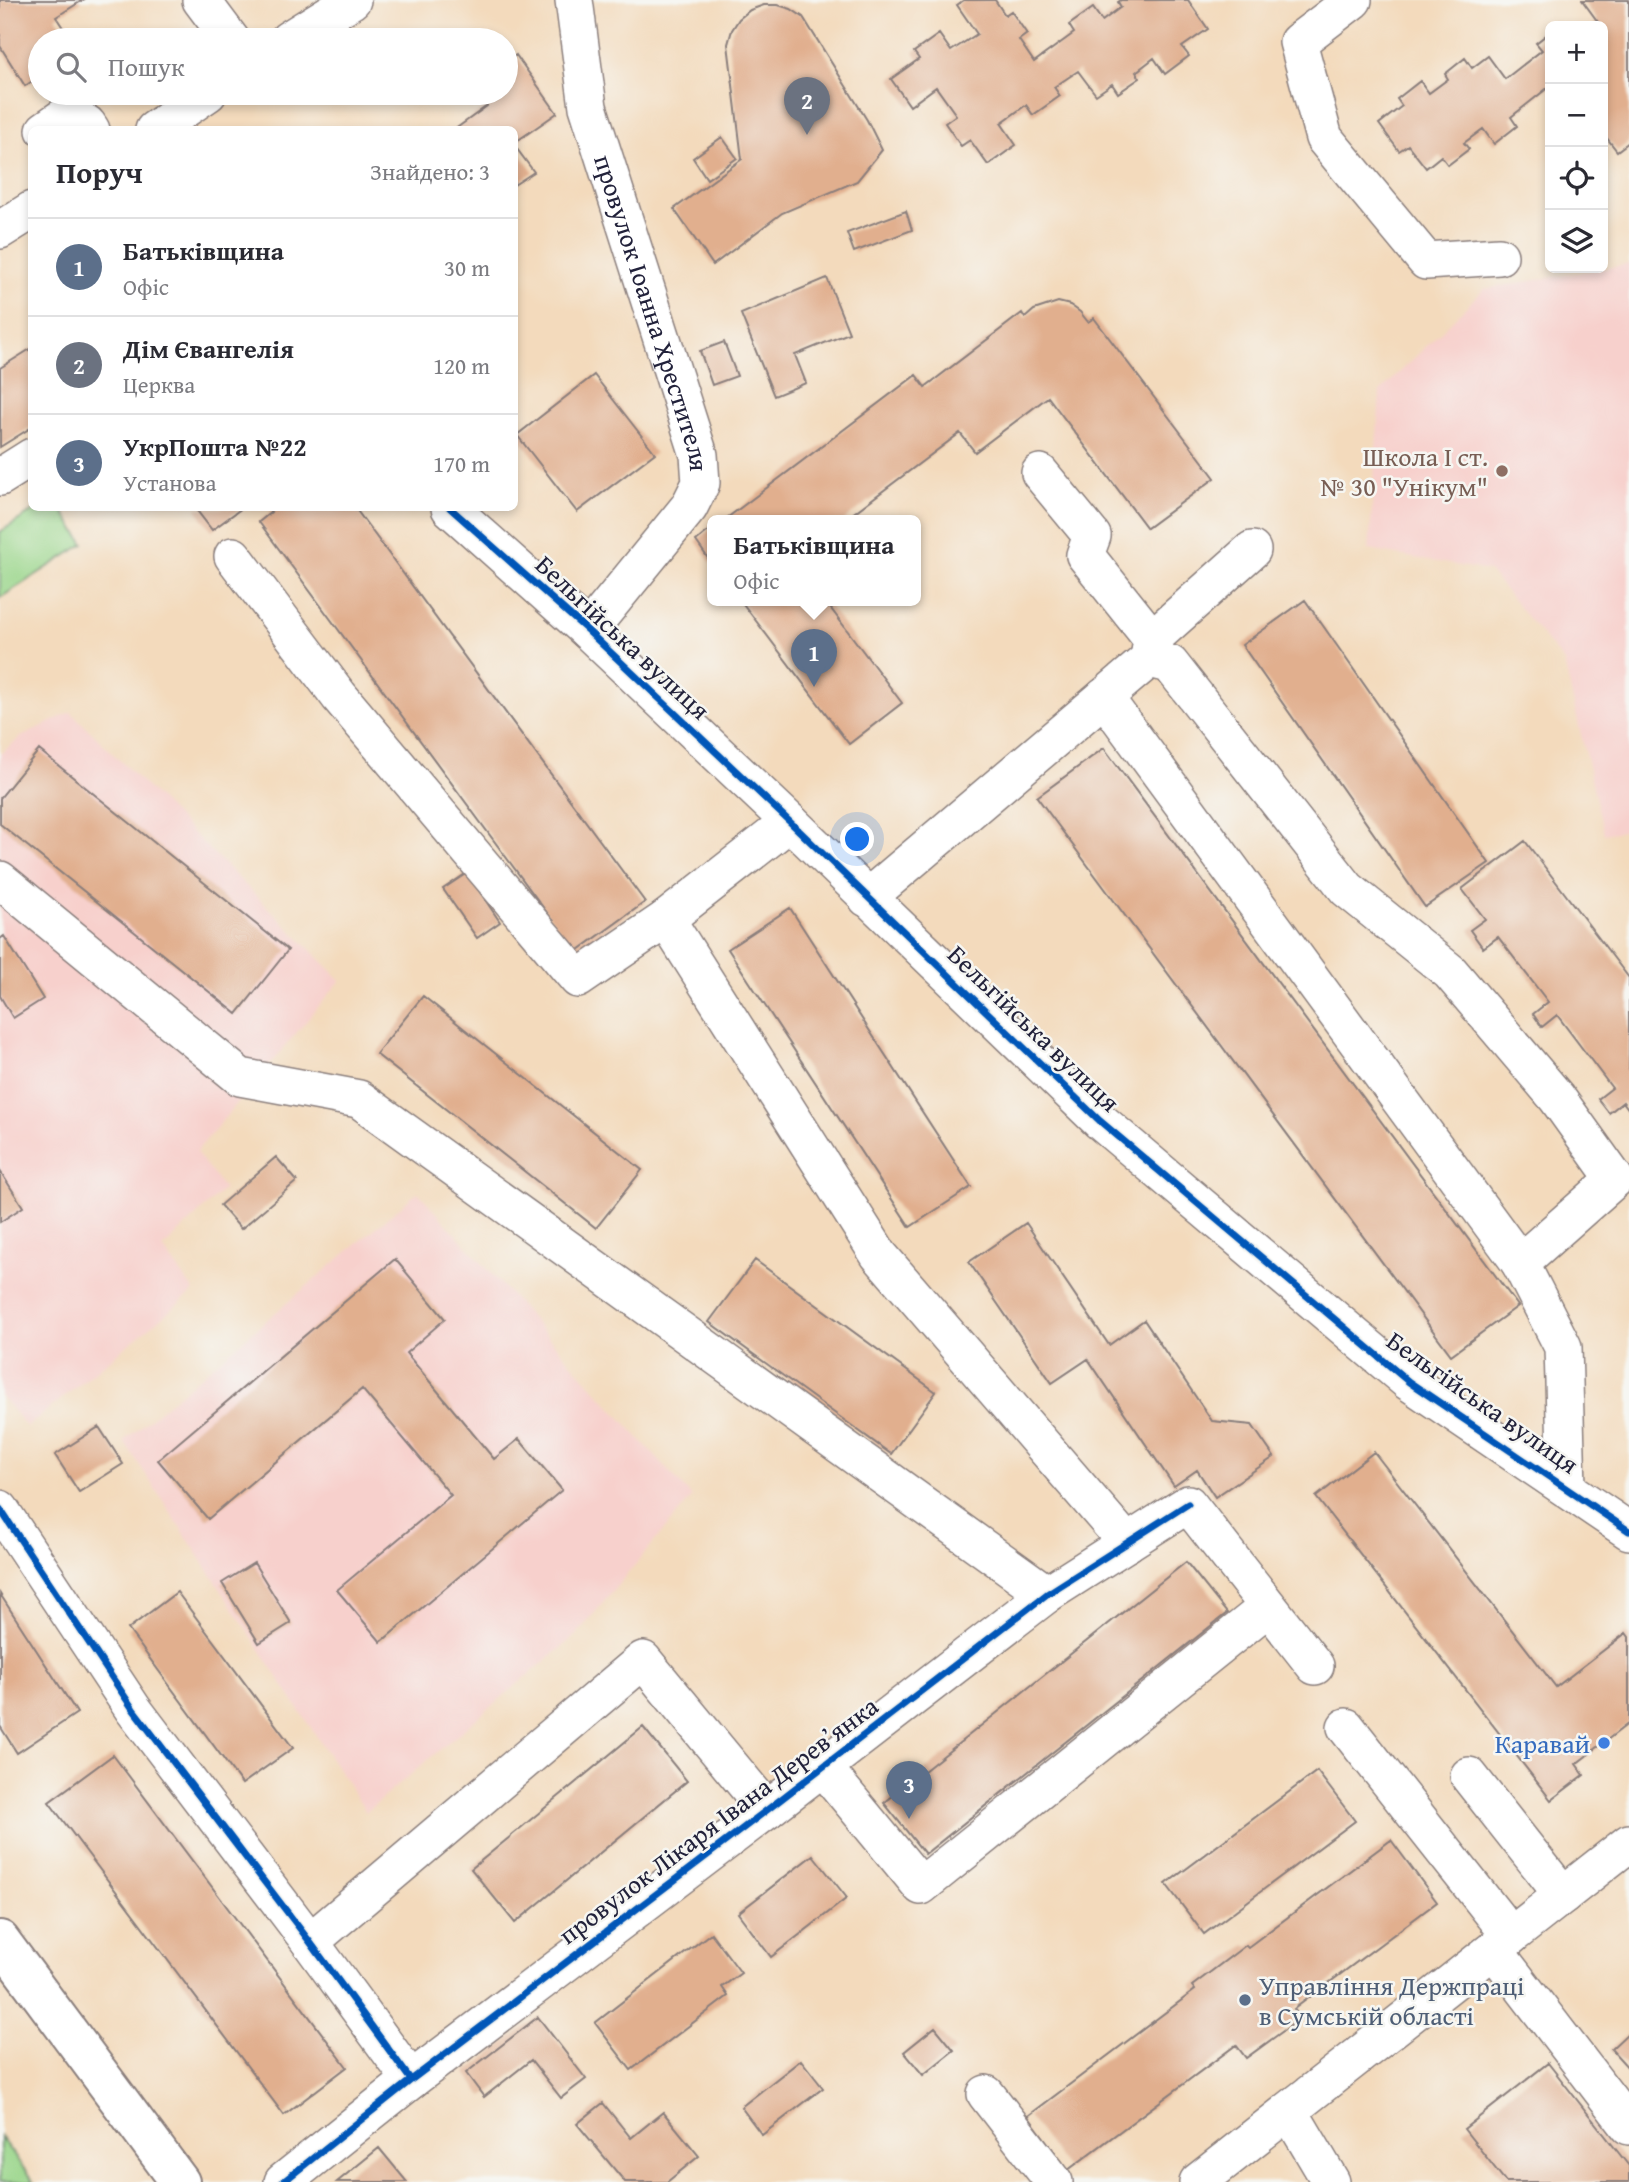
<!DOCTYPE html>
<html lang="uk">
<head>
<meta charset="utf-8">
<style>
  :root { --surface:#fff; --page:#f2f2f3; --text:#2b2b33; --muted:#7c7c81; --line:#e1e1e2; --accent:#111827 }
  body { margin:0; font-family:"Gentium Book Plus",serif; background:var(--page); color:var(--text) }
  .controls { position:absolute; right:21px; top:21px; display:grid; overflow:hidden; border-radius:10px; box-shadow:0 4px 10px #0003 }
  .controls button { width:63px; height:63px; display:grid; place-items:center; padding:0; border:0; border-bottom:2px solid var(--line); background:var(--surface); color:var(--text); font:35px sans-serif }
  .you { position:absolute; left:858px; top:840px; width:24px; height:24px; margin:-18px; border:5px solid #fff; border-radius:50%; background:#1a73e8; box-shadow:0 0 0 10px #1a73e833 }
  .badge { display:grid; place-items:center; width:46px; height:46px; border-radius:50%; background:var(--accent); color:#fff; font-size:23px; font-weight:700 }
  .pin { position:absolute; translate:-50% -58px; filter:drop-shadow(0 2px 4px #0008) }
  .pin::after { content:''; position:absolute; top:37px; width:24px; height:21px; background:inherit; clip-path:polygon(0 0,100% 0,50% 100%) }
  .popup { position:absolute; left:707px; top:515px; width:214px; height:91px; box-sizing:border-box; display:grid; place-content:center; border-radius:10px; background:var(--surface); filter:drop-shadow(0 2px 5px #0005); font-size:23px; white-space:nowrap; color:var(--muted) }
  .popup b { font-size:26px; color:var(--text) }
  .popup::after { content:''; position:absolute; left:50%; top:100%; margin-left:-14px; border:14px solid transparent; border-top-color:var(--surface) }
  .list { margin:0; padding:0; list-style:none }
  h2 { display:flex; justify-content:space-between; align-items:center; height:91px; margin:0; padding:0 28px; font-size:30px }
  h2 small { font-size:23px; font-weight:400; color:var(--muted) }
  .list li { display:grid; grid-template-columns:46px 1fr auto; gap:21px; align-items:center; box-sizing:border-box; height:98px; padding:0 28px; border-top:2px solid var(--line) }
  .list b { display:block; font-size:26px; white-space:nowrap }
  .list p { margin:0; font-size:23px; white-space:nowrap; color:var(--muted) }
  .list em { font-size:23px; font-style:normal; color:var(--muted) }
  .icon { flex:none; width:38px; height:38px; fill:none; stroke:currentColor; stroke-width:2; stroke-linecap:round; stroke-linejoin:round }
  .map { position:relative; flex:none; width:1629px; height:2182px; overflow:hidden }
  .search { position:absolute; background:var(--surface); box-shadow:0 4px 10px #0003; left:28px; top:28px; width:490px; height:77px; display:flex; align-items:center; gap:18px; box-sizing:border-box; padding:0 24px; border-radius:38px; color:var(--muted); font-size:26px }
  .panel { position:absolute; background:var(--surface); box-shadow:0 4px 10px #0003; left:28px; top:126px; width:490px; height:385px; border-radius:10px }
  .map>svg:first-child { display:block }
  .built { fill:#f7d0cc }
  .green { fill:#99d589; stroke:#5e7c62; stroke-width:2 }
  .building { fill:#e1af8e }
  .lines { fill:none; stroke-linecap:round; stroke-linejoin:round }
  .minor-casing { stroke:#8a7e7c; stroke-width:40 }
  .major-casing { stroke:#8a7e7c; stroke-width:42 }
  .minor { stroke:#fff; stroke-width:37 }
  .major { stroke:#fff; stroke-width:38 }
  .cycleway-casing { stroke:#f6f6f2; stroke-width:11 }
  .cycleway { stroke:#0057b8; stroke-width:7 }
  .education-dot { fill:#8d6e63; stroke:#f6f6f2; stroke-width:2.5 }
  .shop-dot { fill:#3f7fe0; stroke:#f6f6f2; stroke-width:2.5 }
  .service-dot { fill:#5c6f8a; stroke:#f6f6f2; stroke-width:2.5 }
  .labels { text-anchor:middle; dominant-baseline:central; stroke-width:5; stroke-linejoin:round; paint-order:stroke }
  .street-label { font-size:26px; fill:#22223b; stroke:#f6f6f2 }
  .education-label { font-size:26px; fill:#785e54; stroke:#f6f6f2; text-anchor:end }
  .shop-label { font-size:26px; fill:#366cbe; stroke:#f6f6f2; text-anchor:end }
  .service-label { font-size:26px; fill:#4e5e75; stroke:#f6f6f2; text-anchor:start }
</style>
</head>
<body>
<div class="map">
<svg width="1629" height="2182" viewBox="0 0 1629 2182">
  <rect width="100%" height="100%" fill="#f6f6f2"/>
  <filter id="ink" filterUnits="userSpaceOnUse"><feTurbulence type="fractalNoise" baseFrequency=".0143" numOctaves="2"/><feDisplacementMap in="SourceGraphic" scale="14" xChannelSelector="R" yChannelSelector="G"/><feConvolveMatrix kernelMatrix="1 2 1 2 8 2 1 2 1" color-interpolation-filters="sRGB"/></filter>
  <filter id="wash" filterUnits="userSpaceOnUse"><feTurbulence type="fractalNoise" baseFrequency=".00686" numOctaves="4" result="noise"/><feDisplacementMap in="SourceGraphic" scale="28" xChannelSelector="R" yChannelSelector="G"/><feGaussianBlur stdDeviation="1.57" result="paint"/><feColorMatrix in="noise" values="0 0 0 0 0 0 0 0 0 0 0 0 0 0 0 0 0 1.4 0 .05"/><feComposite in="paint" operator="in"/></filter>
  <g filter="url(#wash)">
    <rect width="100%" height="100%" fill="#f3dabc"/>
    <path class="built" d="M 1629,264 L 1629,830 L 1604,834 L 1564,662 L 1489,571 L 1369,550 L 1380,392 L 1484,289 Z
      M 71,712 L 341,980 L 196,1152 L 224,1189 L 163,1248 L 194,1291 L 27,1427 L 0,1395 L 0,754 L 21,737 Z
      M 418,1192 L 692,1497 L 576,1635 L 366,1812 L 124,1441 Z"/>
    <path class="green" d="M 38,508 L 61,508 L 84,544 L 0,598 L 0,532 Z
      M 0,2137 L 34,2182 L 0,2182 Z"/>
    <g id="blocks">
      <path class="building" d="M 0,0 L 83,0 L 56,17 L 71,40 L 40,40 L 40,76 L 25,86 L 0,46 Z
        M 964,0 L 995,0 L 1005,15 L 1011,11 L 1027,34 L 1019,40 L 1034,62 L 1074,33 L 1069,25 L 1093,8 L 1102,21 L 1121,7 L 1118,2 L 1121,0 L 1188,0 L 1208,29 L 1182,47 L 1189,56 L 1165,74 L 1154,58 L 1136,72 L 1140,78 L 1118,93 L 1112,84 L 1096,95 L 1078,71 L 1054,87 L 1060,96 L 1033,115 L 1026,105 L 1001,123 L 1016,145 L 988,165 L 970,140 L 961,146 L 945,123 L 956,115 L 936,87 L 910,106 L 891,79 L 919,59 L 914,52 L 939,34 L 951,51 L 977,34 L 957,5 Z
        M 1582,0 L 1629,0 L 1629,142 L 1617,151 L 1603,133 L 1603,26 L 1592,26 L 1598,22 Z
        M 764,5 L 778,5 L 791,9 L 803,17 L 867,120 L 882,150 L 857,181 L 782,213 L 713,265 L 674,209 L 742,159 L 728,44 L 732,30 L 739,19 L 750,10 Z
        M 1550,32 L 1550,86 L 1511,117 L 1517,126 L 1494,144 L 1483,129 L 1464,143 L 1469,149 L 1448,165 L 1441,156 L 1426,168 L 1408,145 L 1399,151 L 1379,124 L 1402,106 L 1397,99 L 1420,81 L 1429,93 L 1448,79 L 1445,74 L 1465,58 L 1472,68 L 1488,56 L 1505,79 L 1542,50 L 1536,43 Z
        M 516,55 L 557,113 L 514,143 L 514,130 L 454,130 L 487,106 L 478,93 L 506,93 L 506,62 Z
        M 722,137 L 737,158 L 707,179 L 693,158 Z
        M 514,145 L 534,172 L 514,185 Z
        M 906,211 L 912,230 L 854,252 L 847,233 Z
        M 827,278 L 849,333 L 795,355 L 806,383 L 774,396 L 741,314 Z
        M 1058,302 L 1070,305 L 1080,312 L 1088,322 L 1094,318 L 1215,478 L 1147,528 L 1048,397 L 975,452 L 960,433 L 843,521 L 723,521 L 916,375 L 925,387 L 1022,313 L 1025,318 L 1034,310 Z
        M 724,342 L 737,376 L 712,385 L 700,351 Z
        M 32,348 L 32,427 L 0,447 L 0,368 Z
        M 594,375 L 655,453 L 577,512 L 517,435 Z
        M 195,508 L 242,508 L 212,530 Z
        M 268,508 L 355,508 L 645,902 L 576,952 L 259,522 L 271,512 Z
        M 712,528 L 712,564 L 696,541 Z
        M 1305,600 L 1489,863 L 1425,907 L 1242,645 Z
        M 741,601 L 825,601 L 902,703 L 849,744 Z
        M 1104,748 L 1518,1306 L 1451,1355 L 1037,797 Z
        M 39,750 L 288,950 L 237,1014 L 0,824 L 0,798 Z
        M 1525,841 L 1629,978 L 1629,1110 L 1623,1102 L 1609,1113 L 1598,1099 L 1612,1088 L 1557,1015 L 1542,1027 L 1533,1014 L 1548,1002 L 1498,937 L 1483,948 L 1470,930 L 1485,919 L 1462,889 Z
        M 467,873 L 500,922 L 477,938 L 443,889 Z
        M 790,908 L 971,1187 L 910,1227 L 728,949 Z
        M 4,936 L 43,999 L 13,1018 L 0,996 L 0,939 Z
        M 423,996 L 642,1170 L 596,1228 L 376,1054 Z
        M 276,1157 L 297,1181 L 241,1229 L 220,1205 Z
        M 0,1171 L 23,1207 L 0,1222 Z
        M 1026,1223 L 1109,1345 L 1144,1320 L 1212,1421 L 1252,1425 L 1274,1457 L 1215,1497 L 1197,1470 L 1174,1486 L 1088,1359 L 1052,1383 L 969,1262 Z
        M 395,1259 L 445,1319 L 406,1353 L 494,1459 L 519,1439 L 562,1490 L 381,1642 L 337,1590 L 451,1495 L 362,1389 L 208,1519 L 158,1460 Z
        M 755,1260 L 936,1392 L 891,1454 L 709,1322 Z
        M 99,1427 L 123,1464 L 79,1492 L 55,1455 Z
        M 1374,1452 L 1556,1687 L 1626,1633 L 1629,1637 L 1629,1723 L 1576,1764 L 1584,1775 L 1551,1800 L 1316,1497 Z
        M 1186,1562 L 1227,1613 L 925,1854 L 884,1803 Z
        M 254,1563 L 291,1623 L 259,1643 L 222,1583 Z
        M 177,1592 L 293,1748 L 242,1784 L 128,1629 Z
        M 0,1594 L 77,1713 L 17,1753 L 0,1726 Z
        M 643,1727 L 687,1781 L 515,1923 L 471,1869 Z
        M 113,1755 L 347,2067 L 284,2115 L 49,1802 Z
        M 1317,1771 L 1355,1821 L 1204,1934 L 1166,1884 Z
        M 1391,1840 L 1437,1902 L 1294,2009 L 1301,2018 L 1246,2058 L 1236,2045 L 1068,2170 L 1028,2116 L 1195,1990 L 1192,1986 L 1246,1945 L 1248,1947 Z
        M 813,1855 L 847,1898 L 771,1957 L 738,1913 Z
        M 711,1933 L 741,1973 L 722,1987 L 728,1996 L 631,2070 L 595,2023 Z
        M 538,2017 L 586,2079 L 561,2098 L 531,2060 L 484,2097 L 466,2073 Z
        M 935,2027 L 954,2050 L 923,2075 L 904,2052 Z
        M 1629,2032 L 1629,2069 L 1611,2049 Z
        M 801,2060 L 823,2088 L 762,2135 L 741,2107 Z
        M 1548,2063 L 1629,2166 L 1629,2182 L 1506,2182 L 1464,2129 Z
        M 603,2103 L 631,2138 L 663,2112 L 699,2156 L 667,2182 L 625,2182 L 577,2124 Z
        M 379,2148 L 407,2182 L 337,2182 Z"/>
    </g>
  </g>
  <g filter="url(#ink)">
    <use href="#blocks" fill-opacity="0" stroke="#8a7e7c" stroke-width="2"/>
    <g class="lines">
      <defs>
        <g id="minor">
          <path d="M 201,0 L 231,40"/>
          <path id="s1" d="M 574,0 L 588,107 L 699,455 L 701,483 L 689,507 L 588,631"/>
          <path d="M 1353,0 L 1298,42 L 1324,138 L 1426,261 L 1499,256"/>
          <path d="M 288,40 L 352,0"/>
          <path d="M 45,130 L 68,114 L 87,124 L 91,130"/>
          <path d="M 154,130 L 208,93"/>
          <path d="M 0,230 L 32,210"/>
          <path d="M 1040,473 L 1092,536 L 1085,555 L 1152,639 L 1149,659"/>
          <path d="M 0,477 L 32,457"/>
          <path d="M 450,508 L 588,631 L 790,822 L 1100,1121 L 1409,1382 L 1629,1531"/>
          <path d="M 233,556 L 339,696 L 578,979 L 666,919"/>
          <path d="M 1152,639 L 1252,550"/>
          <path d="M 1104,697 L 1520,1263"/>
          <path d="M 790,822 L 666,919 L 879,1255 L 1127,1543"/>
          <path d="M 0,880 L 240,1077 L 359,1099 L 1047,1594"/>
          <path d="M 867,898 L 1149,659 L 1170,664 L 1347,889 L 1450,972 L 1557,1098 L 1615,1179 L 1520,1263 L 1563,1347 L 1567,1487"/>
          <path d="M 0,1509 L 133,1709 L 310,1942 L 411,2080"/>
          <path d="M 1346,1727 L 1511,1936"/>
          <path d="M 823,1767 L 921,1886 L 1268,1607"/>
          <path d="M 1469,1776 L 1563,1895"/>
          <path d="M 310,1942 L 643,1660 L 767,1810"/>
          <path d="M 1494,1950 L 1629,2126"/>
          <path d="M 986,2094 L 1054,2182"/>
          <path d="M 1289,2111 L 1331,2182"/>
          <path d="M 283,2182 L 411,2080 L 767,1810 L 1047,1594 L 1188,1504 L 1315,1666"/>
          <path d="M 1198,2182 L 1629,1843"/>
        </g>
        <path id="major" d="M 0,1940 L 180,2182"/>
      </defs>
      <use href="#minor" class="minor-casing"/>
      <use href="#major" class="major-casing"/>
      <use href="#minor" class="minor"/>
      <use href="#major" class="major"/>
      <defs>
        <path id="cycleway" d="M 450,508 L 588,631 L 790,822 L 1100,1121 L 1409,1382 L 1629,1531
          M 0,1509 L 133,1709 L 310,1942 L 411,2080
          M 283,2182 L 411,2080 L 767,1810 L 1047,1594 L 1188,1504"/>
      </defs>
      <use href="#cycleway" class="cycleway-casing"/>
      <use href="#cycleway" class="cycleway"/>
    </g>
  </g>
  <circle class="education-dot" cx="1502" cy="471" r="7"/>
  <circle class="shop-dot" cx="1604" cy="1743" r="7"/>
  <circle class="service-dot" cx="1245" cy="2000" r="7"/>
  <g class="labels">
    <g class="street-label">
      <text stroke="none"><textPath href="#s1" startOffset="324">провулок Іоанна Хрестителя</textPath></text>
      <text transform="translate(623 637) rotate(43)">Бельгійська вулиця</text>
      <text transform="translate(1034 1028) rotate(44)">Бельгійська вулиця</text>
      <text transform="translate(1483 1402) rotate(35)">Бельгійська вулиця</text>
      <text transform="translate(718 1820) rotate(-37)">провулок Лікаря Івана Деревʼянка</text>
    </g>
    <g class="education-label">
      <text x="1488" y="456">Школа І ст.<tspan x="1488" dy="30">№ 30 "Унікум"</tspan></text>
    </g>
    <g class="shop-label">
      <text x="1590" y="1743">Каравай</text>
    </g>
    <g class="service-label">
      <text x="1259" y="1985">Управління Держпраці<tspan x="1259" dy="30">в Сумській області</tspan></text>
    </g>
  </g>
</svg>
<div class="controls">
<button>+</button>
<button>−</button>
<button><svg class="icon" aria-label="locate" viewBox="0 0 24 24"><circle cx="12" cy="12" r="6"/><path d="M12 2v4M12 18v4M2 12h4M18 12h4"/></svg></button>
<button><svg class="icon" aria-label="layers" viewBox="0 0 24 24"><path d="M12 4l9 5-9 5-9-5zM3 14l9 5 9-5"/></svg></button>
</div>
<div class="you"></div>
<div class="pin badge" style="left:814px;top:687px;background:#5c6f8a">1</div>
<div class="popup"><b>Батьківщина</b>Офіс</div>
<div class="pin badge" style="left:807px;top:135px;background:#6b7280">2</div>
<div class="pin badge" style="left:909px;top:1819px;background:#5c6f8a">3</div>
<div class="search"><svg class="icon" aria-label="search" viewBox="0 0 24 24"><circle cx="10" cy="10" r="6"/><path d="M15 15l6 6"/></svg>Пошук</div>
<section class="panel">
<h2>Поруч<small>Знайдено: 3</small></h2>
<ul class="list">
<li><span class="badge" style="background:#5c6f8a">1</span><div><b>Батьківщина</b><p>Офіс</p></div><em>30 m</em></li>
<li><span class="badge" style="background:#6b7280">2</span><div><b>Дім Євангелія</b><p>Церква</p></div><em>120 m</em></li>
<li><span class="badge" style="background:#5c6f8a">3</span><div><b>УкрПошта №22</b><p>Установа</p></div><em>170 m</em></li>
</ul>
</section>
</div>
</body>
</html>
